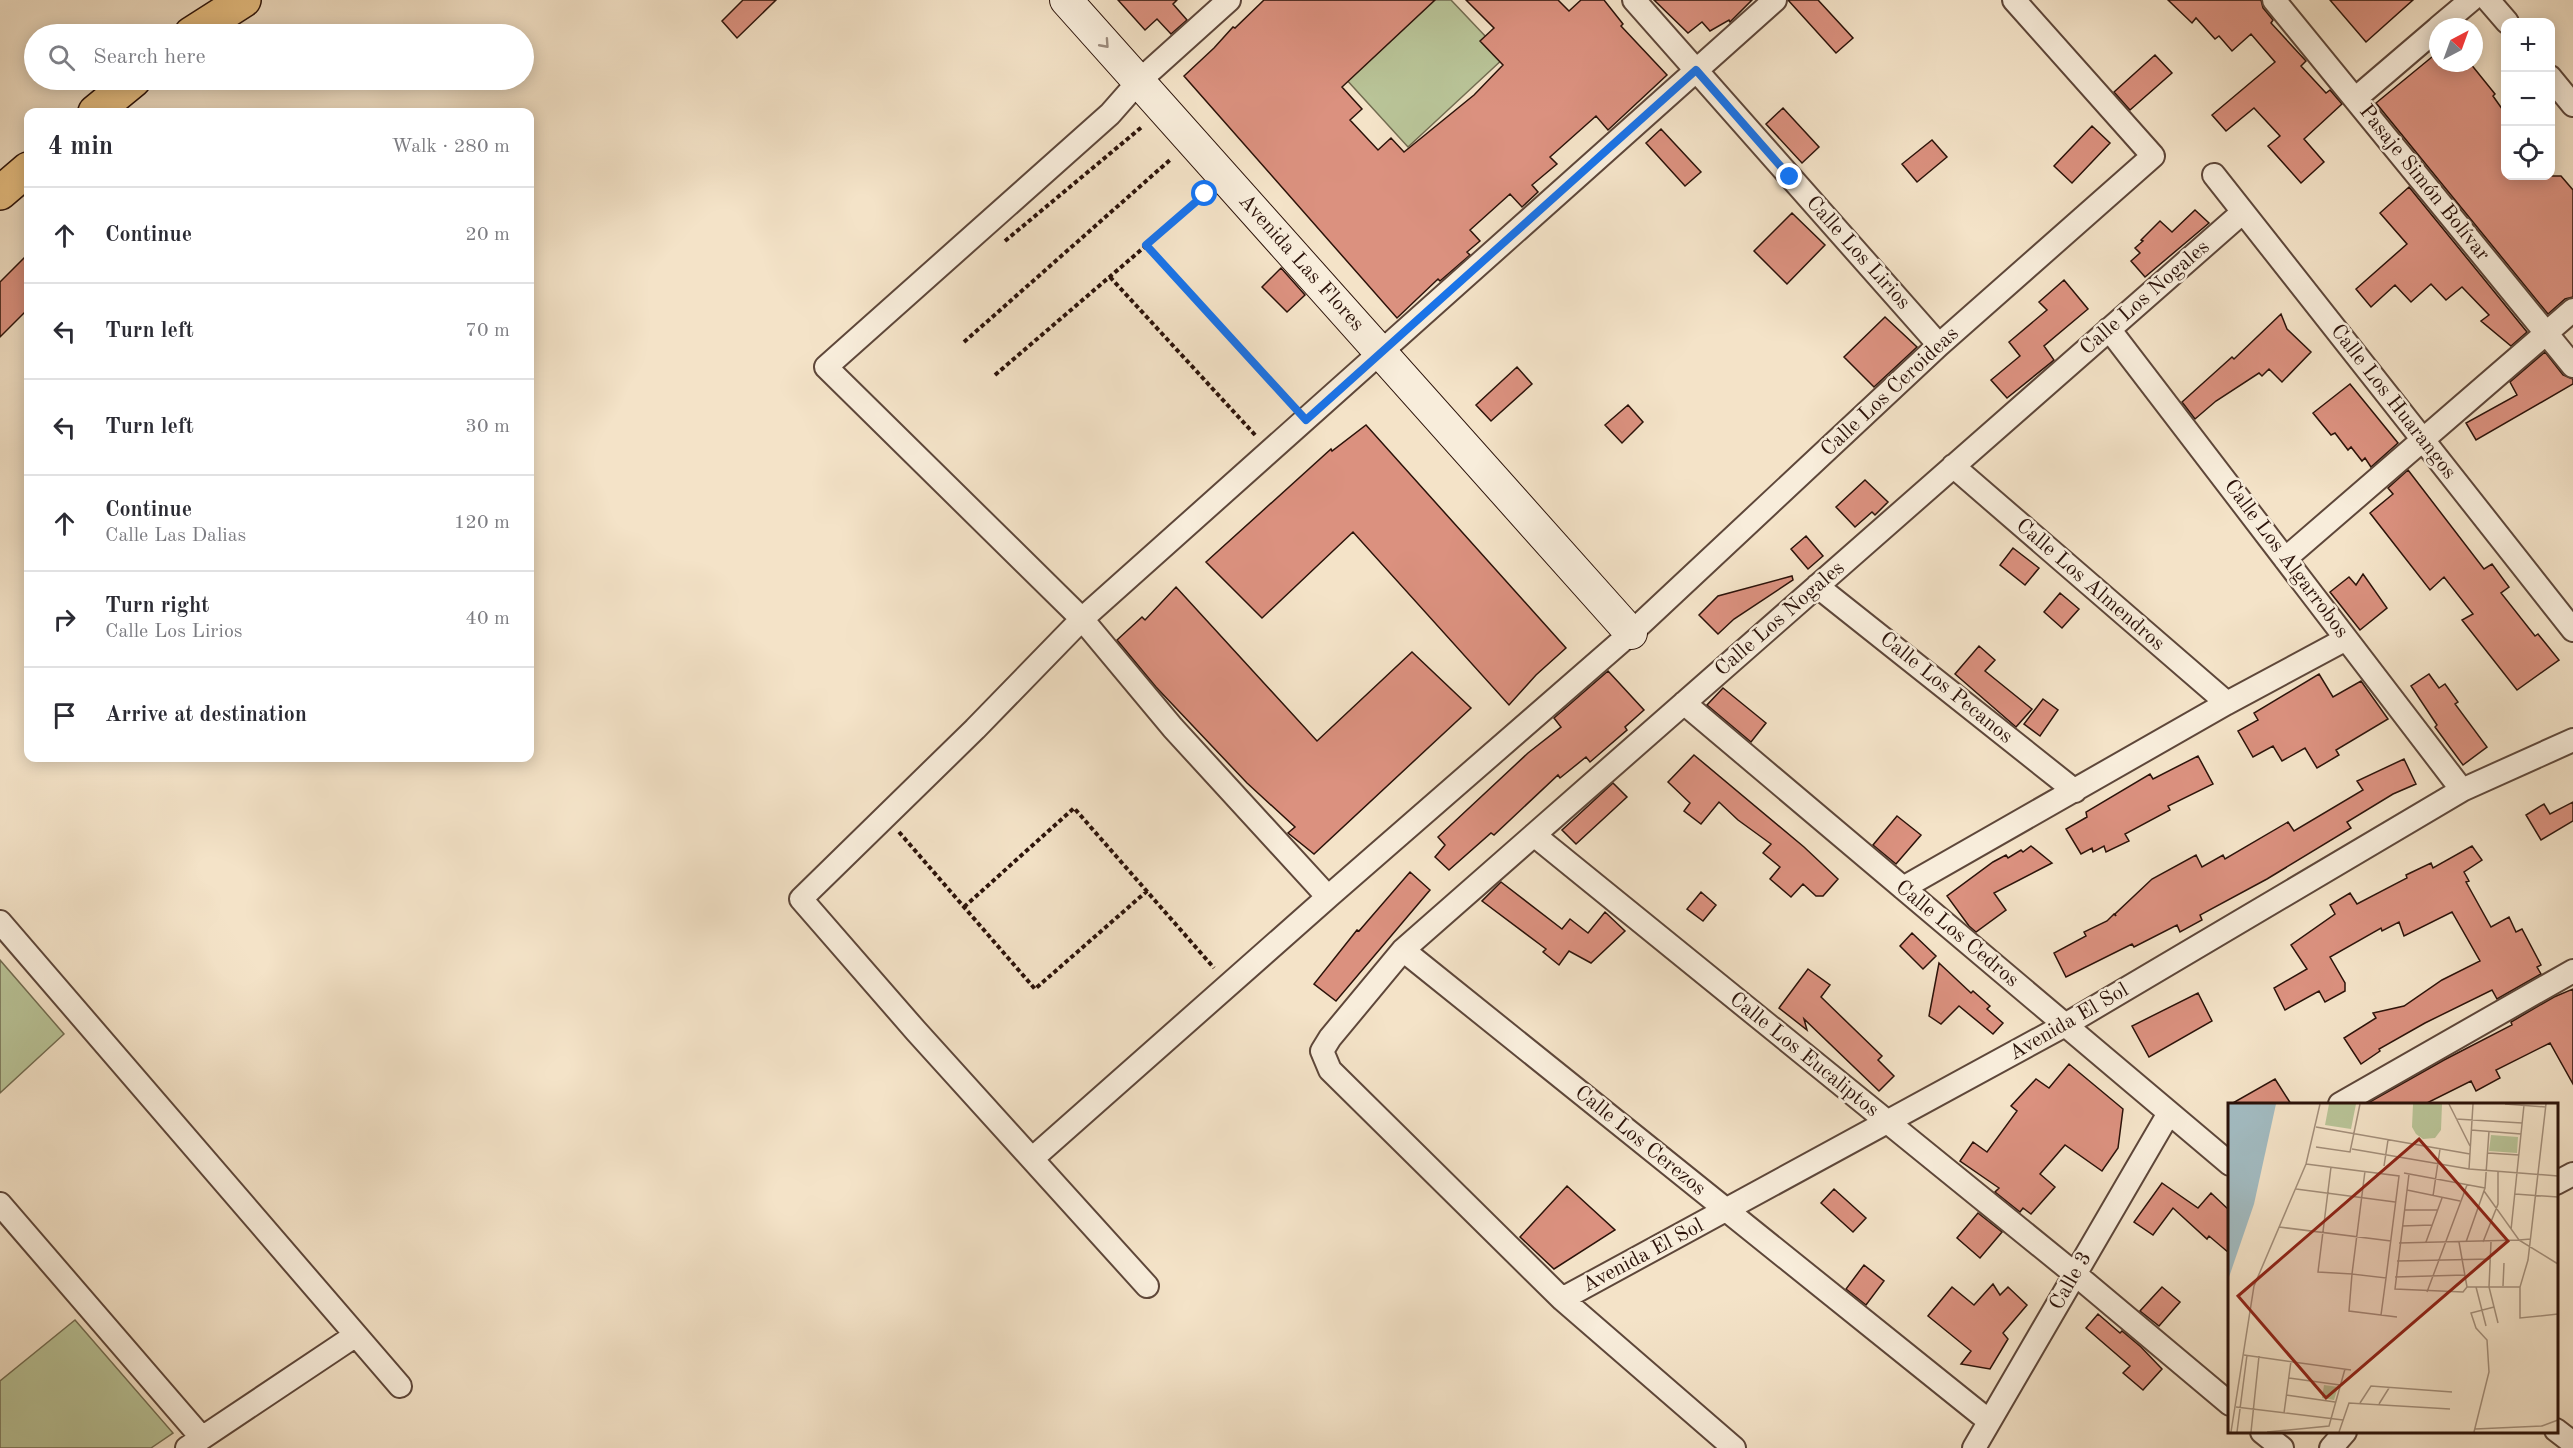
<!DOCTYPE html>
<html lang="en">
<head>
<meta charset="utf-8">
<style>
  :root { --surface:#fff; --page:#f7f7f7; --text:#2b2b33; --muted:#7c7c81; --line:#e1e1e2 }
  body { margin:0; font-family:"Old Standard TT",serif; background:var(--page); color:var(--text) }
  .controls { position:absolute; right:18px; top:18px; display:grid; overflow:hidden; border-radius:12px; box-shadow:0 3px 15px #0003 }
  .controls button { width:54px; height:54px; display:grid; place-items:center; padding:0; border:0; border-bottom:2px solid var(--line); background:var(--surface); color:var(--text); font:30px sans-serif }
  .compass { position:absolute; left:2429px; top:18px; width:54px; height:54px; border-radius:50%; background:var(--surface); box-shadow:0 3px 15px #0003; rotate:41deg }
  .stop { position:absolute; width:18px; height:18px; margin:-14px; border:4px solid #1a73e8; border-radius:50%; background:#fff }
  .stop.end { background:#1a73e8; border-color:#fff; box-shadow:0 2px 6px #0008 }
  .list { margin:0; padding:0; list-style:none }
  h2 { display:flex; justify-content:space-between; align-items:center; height:78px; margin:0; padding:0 24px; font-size:26px }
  h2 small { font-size:20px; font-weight:400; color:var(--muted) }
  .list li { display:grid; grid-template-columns:39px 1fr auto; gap:18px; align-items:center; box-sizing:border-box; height:96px; padding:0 24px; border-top:2px solid var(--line) }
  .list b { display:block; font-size:22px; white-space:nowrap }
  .list p { margin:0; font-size:20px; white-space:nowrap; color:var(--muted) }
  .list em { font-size:20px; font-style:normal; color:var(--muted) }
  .icon { flex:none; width:33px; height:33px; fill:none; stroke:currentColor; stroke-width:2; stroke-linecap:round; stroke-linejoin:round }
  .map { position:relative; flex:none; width:2573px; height:1448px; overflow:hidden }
  .search { position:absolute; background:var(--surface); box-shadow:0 3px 15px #0003; left:24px; top:24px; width:510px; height:66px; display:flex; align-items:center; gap:15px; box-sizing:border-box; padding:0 21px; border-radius:33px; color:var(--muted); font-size:22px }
  .panel { position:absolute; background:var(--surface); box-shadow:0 3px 15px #0003; left:24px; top:108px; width:510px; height:654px; border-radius:12px }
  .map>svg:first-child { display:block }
  .green { fill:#b9c498; stroke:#726c51; stroke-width:1.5 }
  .building { fill:#db917f; stroke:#2c130a; stroke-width:1.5 }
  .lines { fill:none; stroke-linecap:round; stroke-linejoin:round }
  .street-casing { stroke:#5e473a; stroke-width:26 }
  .secondary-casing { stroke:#2c130a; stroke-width:34 }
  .primary-casing { stroke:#2c130a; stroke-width:36 }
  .path { stroke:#2c130a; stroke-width:4; stroke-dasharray:4.5 3; stroke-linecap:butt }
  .street { stroke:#f8eddb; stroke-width:22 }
  .secondary { stroke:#f8eddb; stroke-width:32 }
  .primary { stroke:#eac284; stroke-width:33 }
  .oneway { stroke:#9c8b7d }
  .route { stroke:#1a73e8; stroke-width:8 }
  .labels { text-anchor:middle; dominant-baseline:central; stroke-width:5; stroke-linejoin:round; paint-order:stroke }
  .street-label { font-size:21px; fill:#2c130a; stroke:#f8eddb }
  .inset-road { fill:none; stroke:#a4907c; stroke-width:1.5 }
  .view { fill:#8f2418; fill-opacity:0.15; stroke:#8f2418; stroke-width:3 }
  .inset-edge { fill:none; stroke:#2c130a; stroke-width:3 }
</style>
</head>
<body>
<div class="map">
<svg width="2573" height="1448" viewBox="0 0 2573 1448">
  <rect width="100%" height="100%" fill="#f4e3c8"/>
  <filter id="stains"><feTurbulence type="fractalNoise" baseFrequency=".00333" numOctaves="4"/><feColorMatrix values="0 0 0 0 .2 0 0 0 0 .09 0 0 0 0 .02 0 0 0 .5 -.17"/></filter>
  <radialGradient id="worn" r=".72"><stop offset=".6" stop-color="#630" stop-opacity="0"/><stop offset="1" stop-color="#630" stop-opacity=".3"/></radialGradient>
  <path class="green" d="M 1434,0 L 1451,0 L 1505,57 L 1408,147 L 1345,78 Z
    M 0,960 L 64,1034 L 0,1093 Z
    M 75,1320 L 173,1433 L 151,1448 L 0,1448 L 0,1381 Z"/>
  <path class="building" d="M 743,0 L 776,0 L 737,38 L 722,21 Z
    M 1118,0 L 1177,0 L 1173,4 L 1187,20 L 1171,34 L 1157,19 L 1145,30 Z
    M 1264,0 L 1435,0 L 1342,87 L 1362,109 L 1350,120 L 1378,150 L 1391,138 L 1404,152 L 1474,95 L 1503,65 L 1480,41 L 1494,28 L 1466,0 L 1558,0 L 1569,11 L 1581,0 L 1604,0 L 1623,24 L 1621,26 L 1667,75 L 1608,130 L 1596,116 L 1550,157 L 1557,164 L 1532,185 L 1538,192 L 1522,207 L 1510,194 L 1470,230 L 1480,241 L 1467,252 L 1470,255 L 1440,281 L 1438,279 L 1397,318 L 1184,76 L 1214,48 L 1233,27 L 1235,28 Z
    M 1654,0 L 1752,0 L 1730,22 L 1729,20 L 1710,31 L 1702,22 L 1688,33 Z
    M 1788,0 L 1818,0 L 1853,38 L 1836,53 Z
    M 2168,0 L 2261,0 L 2263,8 L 2273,20 L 2271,23 L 2306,61 L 2301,66 L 2326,93 L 2330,90 L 2342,104 L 2304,139 L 2324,162 L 2301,183 L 2268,146 L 2280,136 L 2254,108 L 2226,131 L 2212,115 L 2275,62 L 2251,34 L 2232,51 L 2219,36 L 2215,39 L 2196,18 L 2192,23 Z
    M 2330,0 L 2413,0 L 2366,42 Z
    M 2438,52 L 2438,63 L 2470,63 L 2495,94 L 2493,96 L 2505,113 L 2505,176 L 2561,176 L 2573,190 L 2573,297 L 2565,299 L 2548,314 L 2376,103 Z
    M 2155,55 L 2172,73 L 2130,110 L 2114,92 Z
    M 1783,108 L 1819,147 L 1802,163 L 1766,124 Z
    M 2092,126 L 2110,143 L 2072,183 L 2054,166 Z
    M 1661,129 L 1701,172 L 1685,186 L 1646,143 Z
    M 1932,140 L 1947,157 L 1917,182 L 1902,164 Z
    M 2409,187 L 2527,332 L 2511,346 L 2481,321 L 2489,315 L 2462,287 L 2446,300 L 2431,284 L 2411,302 L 2395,285 L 2371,307 L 2356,289 L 2407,244 L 2380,213 Z
    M 2195,210 L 2209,223 L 2145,277 L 2131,261 L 2140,253 L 2135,248 L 2143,241 L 2141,240 L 2160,221 L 2172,232 Z
    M 1792,213 L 1825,245 L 1787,284 L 1754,251 Z
    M 28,254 L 28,309 L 0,337 L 0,282 Z
    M 1281,268 L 1305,295 L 1287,312 L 1262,287 Z
    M 2064,280 L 2088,309 L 2044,346 L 2054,360 L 2007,398 L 1991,380 L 2020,356 L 2009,342 L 2047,310 L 2039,302 Z
    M 2281,314 L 2287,329 L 2311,352 L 2282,382 L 2269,369 L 2262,376 L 2259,373 L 2216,401 L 2195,419 L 2182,402 L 2232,357 L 2234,359 Z
    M 1885,317 L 1917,347 L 1874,387 L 1844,357 Z
    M 2545,352 L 2563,375 L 2573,379 L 2573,384 L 2476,440 L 2466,423 L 2517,395 L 2510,382 Z
    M 1517,367 L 1532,384 L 1491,421 L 1476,405 Z
    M 2350,384 L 2398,443 L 2371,467 L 2365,458 L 2362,461 L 2351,447 L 2348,450 L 2335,433 L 2331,435 L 2313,413 Z
    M 1628,405 L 1643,422 L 1622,443 L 1605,425 Z
    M 1366,425 L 1566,648 L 1536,675 L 1509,705 L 1353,532 L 1262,618 L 1206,562 L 1331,449 L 1332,451 Z
    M 2408,470 L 2484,569 L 2492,564 L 2509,587 L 2501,593 L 2535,636 L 2538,634 L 2559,660 L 2517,690 L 2462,620 L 2473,614 L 2444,577 L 2430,590 L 2370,513 L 2393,494 L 2388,488 Z
    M 1865,480 L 1888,502 L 1875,515 L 1872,512 L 1855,527 L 1836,507 Z
    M 1806,536 L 1823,556 L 1808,569 L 1791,549 Z
    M 2013,548 L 2039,568 L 2025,585 L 2000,565 Z
    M 2363,574 L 2387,608 L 2360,630 L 2330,592 L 2349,577 L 2356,585 Z
    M 1792,576 L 1793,580 L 1734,619 L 1718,634 L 1699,615 L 1718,596 Z
    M 1176,587 L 1317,741 L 1412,652 L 1471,708 L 1314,854 L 1288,833 L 1295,827 L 1247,783 L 1156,687 L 1117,640 L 1142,617 L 1145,620 Z
    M 2060,593 L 2079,609 L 2062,628 L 2044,612 Z
    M 1979,646 L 1995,660 L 1985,671 L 2032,709 L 2016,727 L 1955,674 Z
    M 1608,671 L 1644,710 L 1625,727 L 1627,730 L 1590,762 L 1586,757 L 1560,778 L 1558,775 L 1494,835 L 1491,833 L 1449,870 L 1435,857 L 1445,845 L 1438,837 L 1528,753 L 1561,727 L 1554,718 Z
    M 2319,674 L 2333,697 L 2361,681 L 2388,719 L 2336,750 L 2339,755 L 2317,768 L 2305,748 L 2282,761 L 2273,746 L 2253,757 L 2238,731 L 2258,720 L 2254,713 Z
    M 2429,674 L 2439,688 L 2445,684 L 2458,702 L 2455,704 L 2487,747 L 2463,765 L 2435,727 L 2437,725 L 2411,686 Z
    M 1723,688 L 1766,723 L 1751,742 L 1707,705 Z
    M 2043,699 L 2058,710 L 2040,736 L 2024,724 Z
    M 1694,755 L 1804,847 L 1838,879 L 1823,896 L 1816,896 L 1803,884 L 1791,897 L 1770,879 L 1780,867 L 1763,853 L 1771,844 L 1738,820 L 1719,802 L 1701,824 L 1684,811 L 1690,803 L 1668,782 Z
    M 2198,756 L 2213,784 L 2168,806 L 2170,810 L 2125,834 L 2129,841 L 2106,852 L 2104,846 L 2093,852 L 2092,848 L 2081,854 L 2066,829 L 2087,817 L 2086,812 L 2150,774 L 2153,779 Z
    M 2404,759 L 2416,784 L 2393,794 L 2347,822 L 2351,828 L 2267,879 L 2200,915 L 2202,920 L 2180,932 L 2177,925 L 2134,947 L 2132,944 L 2066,977 L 2054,953 L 2086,936 L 2084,932 L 2107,921 L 2114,914 L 2116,916 L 2115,914 L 2152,879 L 2196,855 L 2202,867 L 2223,855 L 2225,859 L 2288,822 L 2294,831 L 2363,790 L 2357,781 Z
    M 1613,783 L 1627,797 L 1576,844 L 1562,830 Z
    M 2573,802 L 2573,821 L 2541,840 L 2526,815 L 2544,804 L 2550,814 Z
    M 1897,816 L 1921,835 L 1896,864 L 1873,845 Z
    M 2031,846 L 2052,863 L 1994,893 L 2006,910 L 1976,932 L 1969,926 L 1947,896 L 1993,862 L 2006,855 L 2008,858 L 2021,850 L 2023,852 Z
    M 2472,846 L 2482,860 L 2464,872 L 2469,881 L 2466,882 L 2491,927 L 2509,917 L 2516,932 L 2522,929 L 2541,965 L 2537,967 L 2541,974 L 2497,999 L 2492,990 L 2425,1023 L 2379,1049 L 2380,1051 L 2361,1064 L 2344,1038 L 2376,1018 L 2373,1013 L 2404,1006 L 2442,980 L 2480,961 L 2452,912 L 2404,936 L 2399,922 L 2382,931 L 2381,928 L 2330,957 L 2345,983 L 2345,991 L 2325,1002 L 2319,991 L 2285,1010 L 2274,988 L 2307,969 L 2291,945 L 2335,914 L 2330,905 L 2350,893 L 2357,904 L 2407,878 L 2406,875 L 2431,863 L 2433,868 Z
    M 1410,872 L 1430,890 L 1336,1001 L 1314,984 L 1357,930 L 1359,931 Z
    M 1501,882 L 1562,929 L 1570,919 L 1588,933 L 1605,912 L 1625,931 L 1591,963 L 1569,951 L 1559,965 L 1543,952 L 1546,949 L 1482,901 Z
    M 1701,892 L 1716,905 L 1703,921 L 1687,909 Z
    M 1912,933 L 1936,956 L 1923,969 L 1900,946 Z
    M 1939,963 L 1971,993 L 1973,991 L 1990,1006 L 1987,1009 L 2003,1023 L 1993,1034 L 1959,1006 L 1941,1024 L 1929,1016 Z
    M 1808,969 L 1830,985 L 1821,997 L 1882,1056 L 1878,1060 L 1894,1076 L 1879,1091 L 1804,1019 L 1807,1030 L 1779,1008 Z
    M 2573,989 L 2573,1084 L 2550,1043 L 2496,1070 L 2500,1078 L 2476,1091 L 2471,1081 L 2425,1104 L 2366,1104 L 2444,1060 L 2512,1025 L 2511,1022 L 2554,997 Z
    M 2198,993 L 2212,1021 L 2149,1057 L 2132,1026 Z
    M 2069,1064 L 2123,1109 L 2118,1148 L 2102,1171 L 2065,1145 L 2040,1174 L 2055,1187 L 2031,1214 L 2023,1208 L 2020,1212 L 1995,1192 L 1999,1188 L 1960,1161 L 1973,1142 L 1987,1152 L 2017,1111 L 2011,1106 L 2036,1079 L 2049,1088 Z
    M 2275,1079 L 2291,1104 L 2231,1104 Z
    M 2162,1183 L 2198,1208 L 2211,1193 L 2229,1210 L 2229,1253 L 2209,1236 L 2207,1239 L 2173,1208 L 2153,1235 L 2134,1222 Z
    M 1567,1186 L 1615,1230 L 1554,1269 L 1520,1237 Z
    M 1834,1189 L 1866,1218 L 1853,1232 L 1821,1203 Z
    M 1978,1213 L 2002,1232 L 1980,1258 L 1957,1238 Z
    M 1864,1265 L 1884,1281 L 1866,1305 L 1846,1289 Z
    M 1993,1284 L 2000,1295 L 2008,1287 L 2027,1305 L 2003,1333 L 2008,1339 L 1990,1369 L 1961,1364 L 1971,1351 L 1928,1316 L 1952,1287 L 1974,1305 Z
    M 2162,1287 L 2180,1302 L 2159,1326 L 2140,1311 Z
    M 2098,1314 L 2120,1333 L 2122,1331 L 2141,1347 L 2162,1369 L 2143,1390 L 2123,1373 L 2130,1366 L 2086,1328 Z"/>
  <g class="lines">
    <defs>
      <path id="street" d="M 1229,0 L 1139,81 L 1110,114 L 826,367 L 1082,619 L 1775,0
        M 1634,0 L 1939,345
        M 2274,0 L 2573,366
        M 2488,0 L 2507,22
        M 2439,27 L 2471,0
        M 2550,77 L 2573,105
        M 2355,99 L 2438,28
        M 2214,175 L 2573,630
        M 2109,329 L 2462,790
        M 1953,466 L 2227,703
        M 2285,559 L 2573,310
        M 1817,586 L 2075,791
        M 1684,703 L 2230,1164
        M 1534,835 L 2075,1274 L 2230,1404
        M 1903,888 L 2227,703 L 2346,639
        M 0,922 L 400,1386
        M 1403,950 L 1989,1421
        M 2340,1104 L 2573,971
        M 1033,1158 L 1328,897
        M 2556,1183 L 2573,1174
        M 0,1204 L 202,1438
        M 1147,1286 L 916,1031 L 801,899 L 975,729 L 1082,619 L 1173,728 L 1328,897 L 1631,633 L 1939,345 L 2153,156 L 2014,0
        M 1562,1299 L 2065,1025 L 2462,790 L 2573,740
        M 2556,1430 L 2573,1443
        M 2262,1432 L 2282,1448
        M 187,1448 L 356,1335
        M 1734,1448 L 1562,1299 L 1330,1070 L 1322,1051 L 1330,1038 L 1403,950 L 2243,212
        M 1974,1448 L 2169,1113
        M 2331,1448 L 2345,1432"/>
      <path id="secondary" d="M 1066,0 L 1631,633"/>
      <path id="primary" d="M 191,34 L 244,0
        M 95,112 L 134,80
        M 0,193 L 28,169"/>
    </defs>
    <use href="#street" class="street-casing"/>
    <use href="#secondary" class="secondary-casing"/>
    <use href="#primary" class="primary-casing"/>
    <path class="path" d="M 1005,241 L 1143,126
      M 1146,245 L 1291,404
      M 1110,277 L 1256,436
      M 964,342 L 1171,159
      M 995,375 L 1204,196
      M 899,832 L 1035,989 L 1147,891
      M 964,907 L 1074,808 L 1214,968"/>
    <use href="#street" class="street"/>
    <use href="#secondary" class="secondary"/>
    <use href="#primary" class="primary"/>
  </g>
  <defs><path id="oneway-chevron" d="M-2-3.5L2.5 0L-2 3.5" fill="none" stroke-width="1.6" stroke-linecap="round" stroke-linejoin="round" transform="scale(1.5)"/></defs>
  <use class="oneway" href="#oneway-chevron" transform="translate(1105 44) rotate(48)"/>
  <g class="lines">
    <path class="route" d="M 1205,194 L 1146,245 L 1306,420 L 1696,70 L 1790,177"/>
  </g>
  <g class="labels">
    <g class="street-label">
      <text transform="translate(2424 183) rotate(51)">Pasaje Simón Bolívar</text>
      <text transform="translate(1858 253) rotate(48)">Calle Los Lirios</text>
      <text transform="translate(1301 263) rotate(48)">Avenida Las Flores</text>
      <text transform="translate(2145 298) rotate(-41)">Calle Los Nogales</text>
      <text transform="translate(1890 392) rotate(-43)">Calle Los Ceroideas</text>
      <text transform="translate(2393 402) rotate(52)">Calle Los Huarangos</text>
      <text transform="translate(2286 559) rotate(53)">Calle Los Algarrobos</text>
      <text transform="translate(2090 585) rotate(41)">Calle Los Almendros</text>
      <text transform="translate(1780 619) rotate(-41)">Calle Los Nogales</text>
      <text transform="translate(1946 688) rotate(39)">Calle Los Pecanos</text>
      <text transform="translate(1957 934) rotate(40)">Calle Los Cedros</text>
      <text transform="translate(2069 1022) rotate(-30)">Avenida El Sol</text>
      <text transform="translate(1804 1055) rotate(39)">Calle Los Eucaliptos</text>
      <text transform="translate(1640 1141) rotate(39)">Calle Los Cerezos</text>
      <text transform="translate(1643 1256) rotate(-28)">Avenida El Sol</text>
      <text transform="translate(2071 1281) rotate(-60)">Calle 3</text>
    </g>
  </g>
  <g transform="translate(2228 1103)">
    <rect width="330" height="330" fill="#f4e3c8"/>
    <path d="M 101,1 L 128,1 L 123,26 L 97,22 ZM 185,1 L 214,1 L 213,27 L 207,35 L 195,36 L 188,31 L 184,24 ZM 263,32 L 290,34 L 289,50 L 261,48 ZM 96,282 L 110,284 L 106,297 L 94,295 Z" fill="#b9c498"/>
    <path d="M 0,1 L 48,1 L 26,101 L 0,177 Z" fill="#a2bbc1"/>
    <path class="inset-road" d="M 221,1 L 242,43M 277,1 L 318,4M 318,1 L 300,157 L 292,184 L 292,215 L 330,211M 228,16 L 294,20M 88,24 L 242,51M 243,27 L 293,31M 88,44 L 122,49 L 132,1M 124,46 L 241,66 L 330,73M 260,50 L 291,52M 78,61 L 171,73 L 158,175 L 124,171 L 121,208 L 169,214M 156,63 L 160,37M 103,64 L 90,169 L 124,171 L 137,68M 241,66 L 245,1M 176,70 L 257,85M 181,71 L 167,186 L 235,189 L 239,184 L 292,184M 68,86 L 167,99M 179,87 L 232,98M 256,88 L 291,137 L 303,136M 287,91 L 330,94M 205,93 L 212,46M 176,107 L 210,107M 174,123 L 204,122M 51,124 L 163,138M 283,127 L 296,2M 198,139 L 214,95M 231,139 L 239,184M 238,139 L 257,85 L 261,28M 255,139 L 270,101 L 270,69M 263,139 L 261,184 L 270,220M 171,140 L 291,137 L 330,161M 169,158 L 263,156M 167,174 L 237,172M 275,183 L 276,160M 248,184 L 258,223M 199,189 L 239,82M 153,212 L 158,175M 16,252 L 123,267M 61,275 L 112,282M 58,292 L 107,299M 132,300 L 143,283 L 224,289M 151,301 L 161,285M 8,304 L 115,317M 56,310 L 63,258M 247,326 L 314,323 L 330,317M 3,329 L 26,183 L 78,61 L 92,1M 9,329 L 19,252M 23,329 L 31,253M 39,329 L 101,323 L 117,266M 111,329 L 121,300 L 222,306M 246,329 L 261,269 L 259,237 L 248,225 L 243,210 L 266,204"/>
    <path class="view" d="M 191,36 L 280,138 L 98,295 L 10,193 Z"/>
    <rect width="330" height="330" class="inset-edge"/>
  </g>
  <rect width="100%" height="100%" filter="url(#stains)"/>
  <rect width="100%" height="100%" fill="url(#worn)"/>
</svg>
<div class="controls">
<button>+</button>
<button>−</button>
<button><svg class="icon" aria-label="locate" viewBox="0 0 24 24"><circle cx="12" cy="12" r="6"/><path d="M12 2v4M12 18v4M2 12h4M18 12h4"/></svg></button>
</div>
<svg class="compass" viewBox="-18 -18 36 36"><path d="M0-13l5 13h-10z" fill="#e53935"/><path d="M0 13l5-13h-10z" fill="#7c7c81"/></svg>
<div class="stop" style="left:1205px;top:194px"></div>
<div class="stop end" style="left:1790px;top:177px"></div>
<div class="search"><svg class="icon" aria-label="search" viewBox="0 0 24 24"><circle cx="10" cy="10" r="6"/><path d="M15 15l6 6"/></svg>Search here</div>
<section class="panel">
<h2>4 min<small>Walk · 280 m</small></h2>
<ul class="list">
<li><svg class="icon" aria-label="ahead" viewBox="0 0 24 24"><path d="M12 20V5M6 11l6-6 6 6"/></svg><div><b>Continue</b></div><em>20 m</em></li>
<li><svg class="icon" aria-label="left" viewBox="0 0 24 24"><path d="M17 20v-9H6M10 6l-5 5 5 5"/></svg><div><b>Turn left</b></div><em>70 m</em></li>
<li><svg class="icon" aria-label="left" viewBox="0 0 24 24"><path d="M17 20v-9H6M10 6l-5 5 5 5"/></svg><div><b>Turn left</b></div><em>30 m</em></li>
<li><svg class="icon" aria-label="ahead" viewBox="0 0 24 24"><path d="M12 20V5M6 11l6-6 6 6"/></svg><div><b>Continue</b><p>Calle Las Dalias</p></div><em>120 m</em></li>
<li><svg class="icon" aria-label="right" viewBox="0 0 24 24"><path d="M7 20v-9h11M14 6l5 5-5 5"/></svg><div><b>Turn right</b><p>Calle Los Lirios</p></div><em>40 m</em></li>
<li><svg class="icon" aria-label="arrive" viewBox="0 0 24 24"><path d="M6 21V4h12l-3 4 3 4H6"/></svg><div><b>Arrive at destination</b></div></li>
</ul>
</section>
</div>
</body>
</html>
